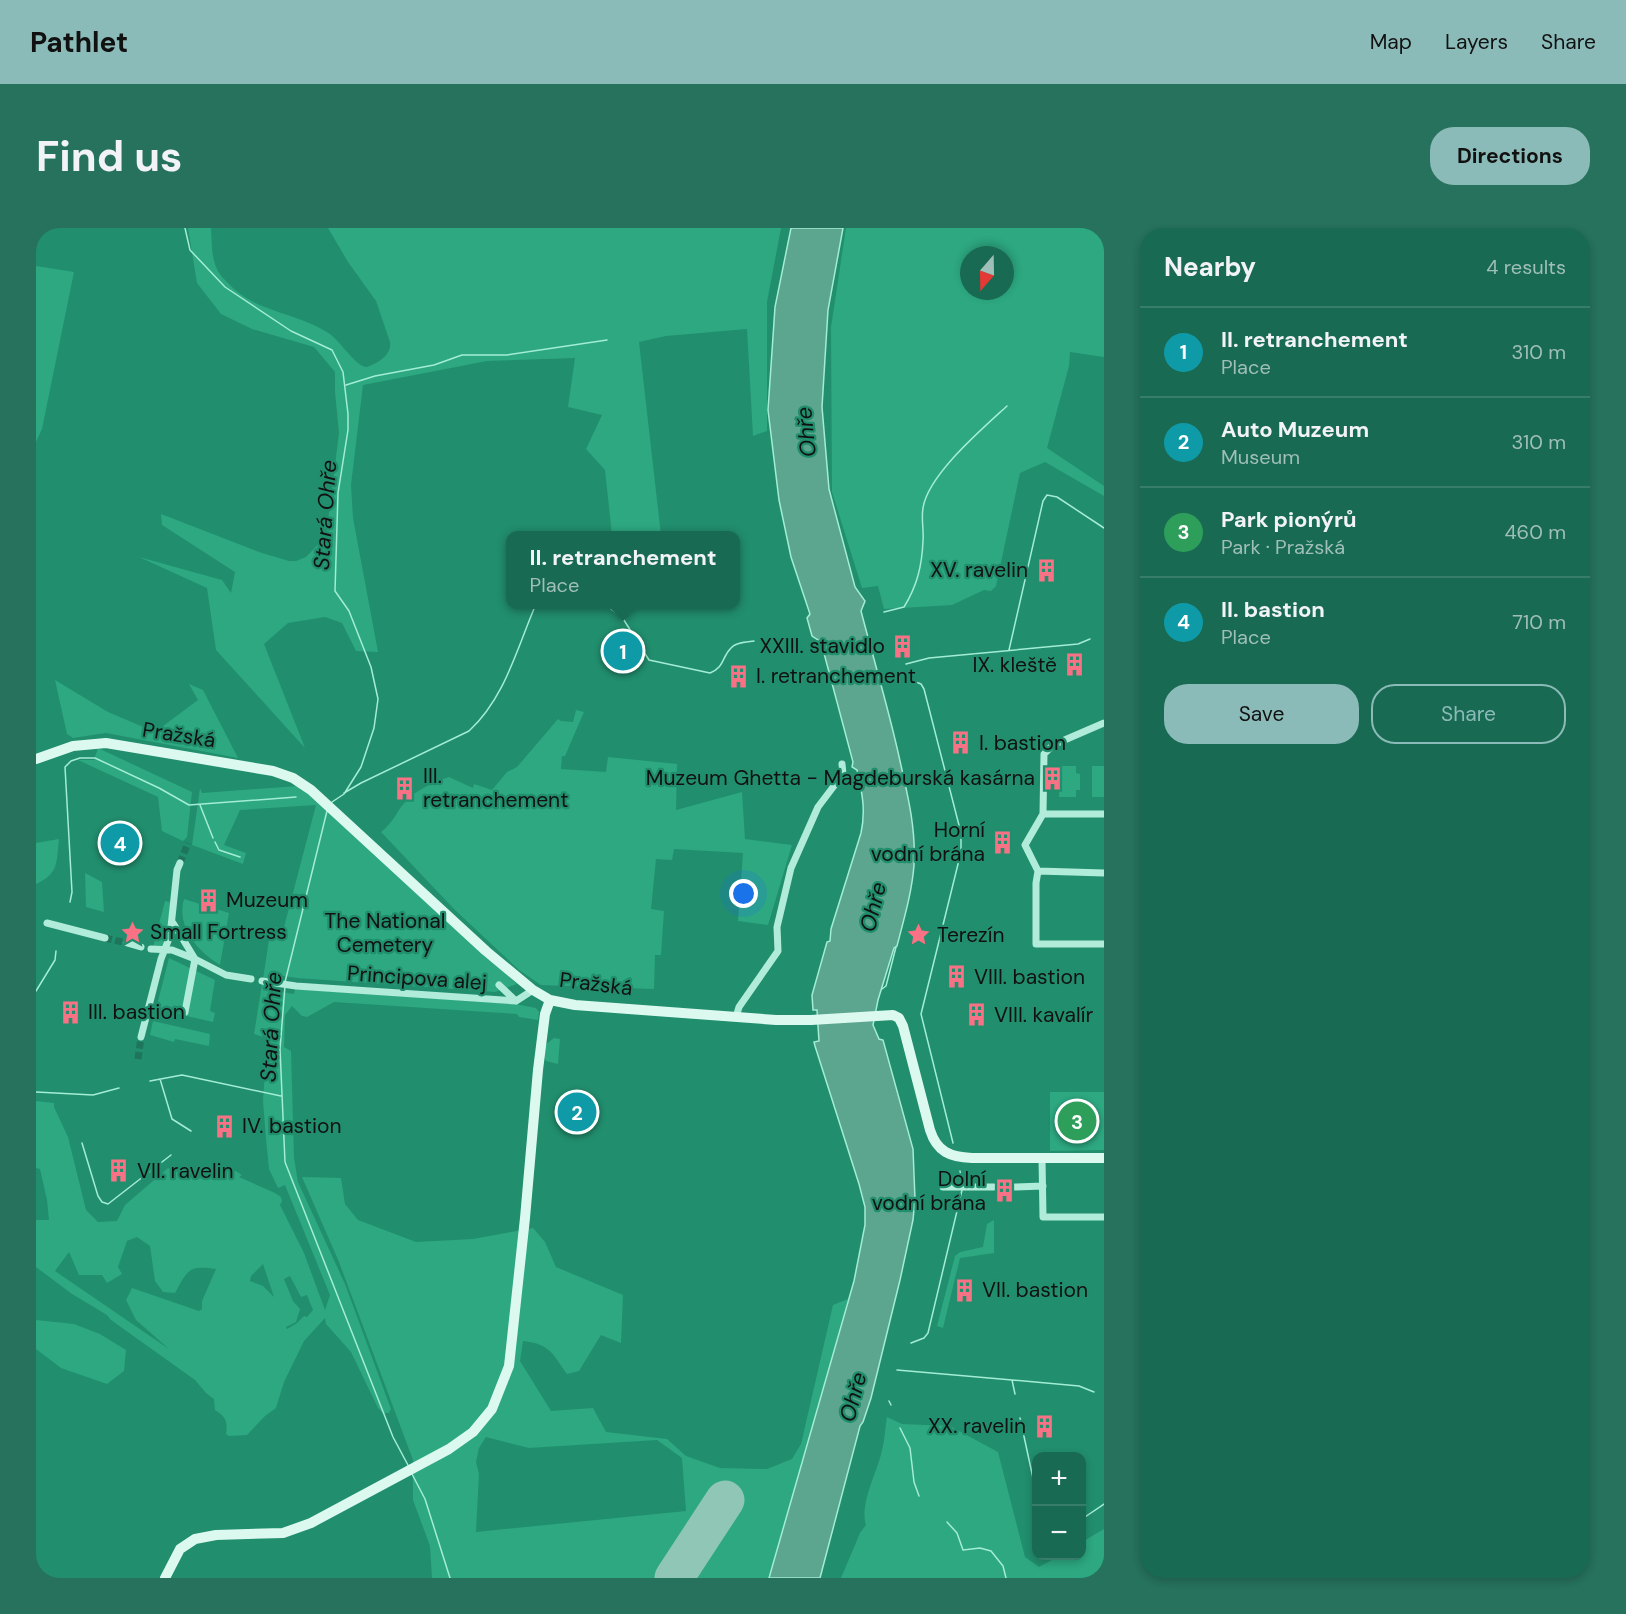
<!DOCTYPE html>
<html lang="en">
<head>
<meta charset="utf-8">
<style>
  :root { --surface:#196a52; --page:#26725c; --text:#f1f3f6; --muted:#9fbfb8; --line:#377d69; --accent:#8bbbb9 }
  body { margin:0; font-family:"DM Sans",sans-serif; background:var(--page); color:var(--text) }
  .controls { position:absolute; right:18px; bottom:18px; display:grid; overflow:hidden; border-radius:12px; box-shadow:0 3px 9px #0003 }
  .controls button { width:54px; height:54px; display:grid; place-items:center; padding:0; border:0; border-bottom:2px solid var(--line); background:var(--surface); color:var(--text); font:30px sans-serif }
  .compass { position:absolute; left:924px; top:18px; width:54px; height:54px; border-radius:50%; background:var(--surface); box-shadow:0 3px 9px #0003; rotate:200deg }
  .you { position:absolute; left:708px; top:666px; width:21px; height:21px; margin:-15px; border:4px solid #fff; border-radius:50%; background:#1a73e8; box-shadow:0 0 0 9px #1a73e833 }
  .badge { display:grid; place-items:center; width:39px; height:39px; border-radius:50%; background:var(--accent); color:#fff; font-size:20px; font-weight:700 }
  .pin { position:absolute; translate:-50% -50%; border:3px solid #fff; box-shadow:0 2px 6px #0006 }
  .popup { position:absolute; left:470px; top:303px; width:234px; height:78px; box-sizing:border-box; display:grid; place-content:center; border-radius:12px; background:var(--surface); filter:drop-shadow(0 2px 4px #0005); font-size:20px; white-space:nowrap; color:var(--muted) }
  .popup b { font-size:22px; color:var(--text) }
  .popup::after { content:''; position:absolute; left:50%; top:100%; margin-left:-12px; border:12px solid transparent; border-top-color:var(--surface) }
  .list { margin:0; padding:0; list-style:none }
  h2 { display:flex; justify-content:space-between; align-items:center; height:78px; margin:0; padding:0 24px; font-size:26px }
  h2 small { font-size:20px; font-weight:400; color:var(--muted) }
  .list li { display:grid; grid-template-columns:39px 1fr auto; gap:18px; align-items:center; box-sizing:border-box; height:90px; padding:0 24px; border-top:2px solid var(--line) }
  .list b { display:block; font-size:22px; white-space:nowrap }
  .list p { margin:0; font-size:20px; white-space:nowrap; color:var(--muted) }
  .list em { font-size:20px; font-style:normal; color:var(--muted) }
  .actions { display:flex; gap:12px; padding:18px 24px }
  .actions a { flex:1; padding:14px 0; border:2px solid var(--accent); border-radius:24px; text-align:center; font-size:21px; color:var(--accent) }
  .actions .main { background:var(--accent); color:#111 }
  .map { position:relative; flex:none; width:1068px; height:1350px; overflow:hidden; border-radius:24px }
  header { display:flex; align-items:center; gap:36px; box-sizing:border-box; height:84px; padding:0 30px; background:var(--accent); color:#111 }
  header strong { font-size:28px }
  nav { display:flex; gap:33px; margin-inline-start:auto; font-size:21px }
  .intro { display:flex; align-items:center; justify-content:space-between; box-sizing:border-box; height:144px; padding:0 36px }
  h1 { margin:0; font-size:42px }
  .button { padding:15px 27px; border-radius:24px; background:var(--accent); color:#111; font-size:21px; font-weight:700 }
  main { display:flex; gap:36px; padding:0 36px }
  aside { flex:1; background:var(--surface); border-radius:24px; box-shadow:0 3px 9px #0003 }
  .map>svg:first-child { display:block }
  .green { fill:#2da881; fill-rule:evenodd }
  .water { fill:#5ca58f; stroke:#a3edd5; stroke-width:1.5 }
  .lines { fill:none; stroke-linecap:round; stroke-linejoin:round }
  .stream { stroke:#a3edd5; stroke-width:1.5 }
  .runway { stroke:#90c6b6; stroke-width:39 }
  .street-tunnel { stroke:#1e755b; stroke-width:7; stroke-dasharray:7 3.5; stroke-linecap:butt }
  .street { stroke:#b0ecd9; stroke-width:7 }
  .secondary { stroke:#dcf9f0; stroke-width:10 }
  .labels { text-anchor:middle; dominant-baseline:central; stroke-width:4.5; stroke-linejoin:round; paint-order:stroke }
  .poi-label { font-size:21px; fill:#111; stroke:#218e6d; text-anchor:start }
  .street-label { font-size:21px; fill:#111; stroke:#218e6d }
  .park-label { font-size:21px; fill:#111; stroke:#218e6d }
  .water-label { font-size:22px; font-style:italic; fill:#111; stroke:#218e6d }
</style>
</head>
<body>
<header>
<strong>Pathlet</strong>
<nav><a>Map</a><a>Layers</a><a>Share</a></nav>
</header>
<div class="intro"><h1>Find us</h1><a class="button">Directions</a></div>
<main>
<div class="map">
<svg width="1068" height="1350" viewBox="0 0 1068 1350">
  <rect width="100%" height="100%" fill="#218e6d"/>
  <path class="green" d="M 152,0 L 175,0 C 176,13 175,29 181,41 C 183,46 188,51 192,55 C 219,85 262,84 294,106 C 305,114 320,139 331,139 C 342,135 356,127 354,114 L 340,73 L 312,34 L 292,0 L 745,0 L 731,74 L 731,203 L 717,208 L 711,101 L 630,108 L 603,114 L 625,307 L 576,307 L 569,242 L 550,221 L 566,187 L 532,179 L 539,130 L 451,133 L 327,157 L 315,257 L 317,290 L 342,424 L 320,423 L 306,395 L 289,389 L 252,395 L 228,416 L 269,520 L 180,422 L 171,360 L 103,329 L 186,352 L 195,365 L 199,344 L 126,297 L 125,286 L 226,325 L 253,333 L 260,333 L 270,329 L 290,308 L 303,205 L 299,164 L 299,144 L 278,119 L 216,101 L 185,86 L 161,55 Z
    M 810,0 L 1068,0 L 1068,129 L 1034,124 L 1033,138 L 1011,220 L 1068,258 L 1068,268 L 1009,234 L 984,245 L 960,358 L 955,363 L 948,362 L 916,377 L 848,381 L 842,358 L 826,360 L 796,264 L 795,99 ZM 933,27 L 969,27 L 969,63 L 933,63 Z
    M 0,38 L 38,44 L 6,201 L 0,214 Z
    M 19,452 L 72,484 L 119,504 L 162,472 L 153,456 L 167,462 L 202,530 L 70,505 L 37,510 L 31,506 Z
    M 540,482 L 548,484 L 529,528 L 526,528 L 525,541 L 570,544 L 572,529 L 641,536 L 640,582 L 706,564 L 709,611 L 756,617 L 732,697 L 702,693 L 707,625 L 638,621 L 636,632 L 620,631 L 615,681 L 628,683 L 625,727 L 619,727 L 618,761 L 505,757 L 483,742 L 418,681 L 345,604 C 359,593 359,585 370,573 C 380,562 398,554 413,549 L 437,560 L 438,556 L 456,562 L 471,544 L 481,539 L 522,491 L 525,493 L 537,494 Z
    M 62,520 L 156,564 L 151,609 L 147,613 L 126,603 L 122,569 L 42,532 L 58,532 Z
    M 1024,538 L 1040,538 L 1040,545 L 1044,546 L 1044,562 L 1040,562 L 1040,569 L 1023,569 Z
    M 1056,538 L 1068,538 L 1068,569 L 1056,569 Z
    M 262,558 L 284,576 L 481,756 L 459,764 L 261,750 L 235,746 L 234,752 L 227,751 L 235,699 L 248,699 L 280,577 L 204,582 L 188,617 L 210,625 L 207,636 L 156,617 L 164,560 L 166,565 Z
    M 23,611 C 20,634 24,645 0,656 L 0,615 Z
    M 49,645 L 66,654 L 68,684 L 50,679 Z
    M 148,671 L 193,685 L 184,737 C 162,724 140,699 148,671 Z
    M 129,673 L 134,674 L 133,703 L 127,720 L 117,719 Z
    M 133,730 L 179,752 L 174,783 L 179,785 L 177,794 L 120,781 Z
    M 226,756 L 233,757 L 233,762 L 258,766 L 259,761 L 479,776 L 500,780 L 503,784 L 502,792 L 483,789 L 481,786 L 298,774 L 271,789 L 266,788 L 256,778 L 249,787 L 248,819 L 255,823 L 258,930 L 262,954 L 309,1056 L 355,1181 L 353,1185 L 347,1185 L 342,1180 L 315,1124 L 290,1096 L 289,1090 L 268,1113 L 248,1154 L 240,1180 L 229,1188 L 211,1207 L 193,1208 L 190,1206 C 192,1194 190,1189 179,1182 L 178,1171 L 170,1165 L 159,1152 L 75,1092 L 71,1087 L 36,1066 L 0,1039 L 0,992 L 13,992 L 11,972 L 4,941 L 0,940 L 0,873 L 18,875 L 18,879 L 32,909 L 50,982 L 62,994 L 81,993 L 89,977 L 132,940 L 161,952 L 190,937 L 206,947 L 203,949 L 239,965 L 245,969 L 246,973 L 244,977 L 268,1025 L 289,1082 L 294,1067 L 249,957 L 242,960 L 233,941 L 230,911 L 227,873 L 231,810 L 218,806 ZM 101,1009 L 114,1018 L 119,1053 L 127,1064 L 139,1065 C 152,1042 152,1037 180,1041 L 166,1073 L 166,1081 L 163,1083 L 96,1060 L 90,1072 L 100,1092 L 133,1121 L 19,1043 L 33,1024 L 43,1047 L 66,1047 L 71,1055 L 86,1046 L 82,1039 L 91,1013 ZM 227,1036 L 238,1069 L 227,1058 L 214,1053 L 215,1048 ZM 254,1048 L 265,1069 L 271,1067 L 277,1082 L 271,1089 L 268,1088 L 261,1095 L 251,1101 L 250,1099 L 260,1094 L 264,1081 L 257,1073 L 248,1051 Z
    M 117,793 L 174,806 L 173,818 L 139,811 L 138,814 L 114,807 Z
    M 518,810 L 524,811 L 522,836 L 510,833 L 508,829 L 509,817 Z
    M 1014,864 L 1068,864 L 1068,922 L 1014,923 Z
    M 266,949 L 305,950 L 309,976 L 322,992 L 380,1014 L 437,1011 L 497,1000 L 509,1014 L 520,1039 L 587,1067 L 585,1115 L 565,1107 L 543,1143 L 531,1146 C 516,1125 514,1116 487,1113 L 484,1133 L 515,1183 L 557,1180 L 570,1204 L 631,1211 L 650,1228 L 684,1240 L 731,1241 L 756,1231 L 765,1216 L 797,1077 L 812,1071 L 733,1350 L 396,1350 L 394,1318 L 377,1272 L 377,1232 L 303,1034 ZM 450,1209 L 493,1220 L 621,1212 L 646,1230 L 650,1283 L 440,1304 L 443,1246 L 440,1234 L 443,1220 Z
    M 958,992 L 958,1025 L 924,1030 L 907,1100 L 901,1098 L 919,1028 L 924,1024 L 947,1019 L 951,996 Z
    M 0,1092 L 38,1096 L 64,1106 L 90,1122 L 88,1143 L 71,1156 L 25,1140 L 0,1121 Z
    M 851,1189 L 866,1196 L 914,1198 L 962,1224 L 989,1329 L 1003,1339 L 1023,1328 L 1046,1328 L 1046,1314 L 1068,1301 L 1068,1350 L 805,1350 L 824,1305 L 830,1297 C 823,1276 842,1243 846,1222 C 849,1211 849,1200 851,1189 Z"/>
  <path class="water" d="M 755,0 L 807,0 L 792,82 L 786,179 L 793,261 L 819,359 L 829,373 L 825,383 C 838,433 853,482 864,533 C 872,568 880,601 878,637 C 876,664 868,691 861,718 L 858,720 L 842,772 L 837,797 L 843,811 L 847,812 L 877,921 L 879,971 L 877,992 L 864,1052 L 835,1170 L 827,1194 L 824,1198 L 784,1350 L 733,1350 L 818,1053 L 829,997 L 829,979 L 823,956 L 779,818 L 778,814 L 783,813 L 781,782 L 777,782 L 776,767 L 791,714 L 794,713 L 795,701 L 825,605 C 830,582 826,564 821,542 L 816,539 L 817,534 L 785,414 L 776,408 L 771,390 L 774,386 L 755,329 L 743,272 L 732,182 L 739,79 Z"/>
  <g class="lines">
    <path class="stream" d="M 149,0 L 154,22 L 189,59 L 255,103 L 296,122 L 307,144 L 312,186 L 312,202 L 302,265 L 299,363 L 313,383 L 335,439 L 342,471 L 338,500 L 325,539 L 308,566 L 296,574
      M 310,157 L 339,148 L 398,137 L 426,127 L 471,127 L 571,112
      M 568,376 L 586,389 L 613,432 L 674,445 C 689,439 685,430 695,420 C 700,414 711,414 718,413
      M 848,384 L 868,379 C 881,358 886,338 887,313 C 888,302 885,291 887,280 C 892,247 946,201 971,178
      M 973,422 L 1007,273 L 1011,267 L 1021,269 L 1068,300
      M 870,436 L 893,430 L 1042,416 L 1054,411
      M 872,451 L 885,456 L 888,461 L 925,605 L 925,624 L 885,786 L 917,915
      M 308,565 L 325,555 L 433,503 C 469,470 481,420 500,376
      M 164,577 L 177,610
      M 179,614 L 183,622 L 204,629
      M 34,674 L 36,664 L 29,539 L 35,533 L 44,530 L 59,530 L 123,560 L 153,577 L 260,569
      M 249,754 L 291,583
      M 249,758 L 244,821 L 249,934 L 357,1209 L 373,1239
      M 846,761 L 850,758 L 860,719
      M 0,763 L 19,732 L 20,723
      M 124,851 L 136,891 L 155,903
      M 114,853 L 146,847 L 245,868
      M 0,864 L 57,867 L 83,860
      M 46,915 L 62,968 L 66,974 L 72,976 L 135,927
      M 924,943 L 926,957
      M 875,1115 L 888,1110 L 892,1105 L 926,962
      M 861,1142 L 976,1152 L 979,1166
      M 976,1152 L 1043,1158 L 1058,1164
      M 853,1173 L 855,1177
      M 984,1190 L 1000,1264
      M 864,1200 L 874,1220 L 878,1254 L 883,1268
      M 376,1246 L 389,1271 L 414,1350
      M 1046,1291 L 1068,1276
      M 911,1294 L 921,1305 L 927,1322 L 944,1320 L 955,1323 L 967,1338 L 970,1350"/>
    <path class="runway" d="M 638,1350 L 689,1272"/>
    <path class="street-tunnel" d="M 144,635 L 152,615
      M 69,710 L 91,715
      M 102,831 L 105,809
      M 958,959 L 979,959"/>
    <path class="street" d="M 1068,495 L 1017,517 L 1008,526 L 1007,586 L 989,617 L 1002,643 L 1000,655 L 1000,716 L 1068,716
      M 1007,586 L 1068,586
      M 1002,643 L 1068,645
      M 11,695 L 69,710
      M 137,695 L 159,731 L 149,784
      M 91,715 L 105,719
      M 115,721 L 136,722 L 159,731 L 190,747 L 215,751
      M 226,753 L 260,758 L 480,773 L 497,762
      M 463,757 L 480,773
      M 700,789 L 703,779 L 742,723 L 741,699 L 755,640 L 782,579 L 807,546 L 806,536
      M 105,809 L 125,731 L 134,708 L 141,642 L 144,635
      M 1006,930 L 1007,989 L 1068,989
      M 907,959 L 958,959
      M 979,959 L 1007,958"/>
    <path class="secondary" d="M 0,531 L 37,518 L 70,515 L 237,543 L 257,550 L 275,562 L 450,723 L 497,762 L 514,772 L 539,777 L 740,792 L 775,792 L 857,787 L 863,790 L 867,798 L 894,902 C 901,924 914,929 936,930 L 1068,930
      M 129,1350 L 144,1321 L 159,1311 L 180,1307 L 247,1305 L 275,1295 L 413,1221 L 437,1204 L 456,1181 L 473,1138 L 489,990 L 502,842 L 509,786 L 514,772"/>
  </g>
  <defs>
    <symbol id="building-bare" viewBox="-9 -9 18 18"><path d="M-4-6H4V6H1V3H-1V6H-4ZM-2.5-4.3h1.7v1.8h-1.7ZM.8-4.3h1.7v1.8H.8ZM-2.5-1h1.7V.8h-1.7ZM.8-1h1.7V.8H.8Z" fill="#f97185" stroke="#218e6d" stroke-width="2.5" paint-order="stroke"/></symbol>
    <symbol id="sight-bare" viewBox="-9 -9 18 18"><path d="M0-6L1.8-2.2L6-1.7L2.9 1.2L3.7 5.4L0 3.3L-3.7 5.4L-2.9 1.2L-6-1.7L-1.8-2.2Z" fill="#f97185" stroke="#218e6d" stroke-width="2.5" paint-order="stroke"/></symbol>
  </defs>
  <g fill-rule="evenodd">
    <use href="#building-bare" x="994" y="326" width="33" height="33"/>
    <use href="#building-bare" x="850" y="402" width="33" height="33"/>
    <use href="#building-bare" x="1022" y="420" width="33" height="33"/>
    <use href="#building-bare" x="686" y="432" width="33" height="33"/>
    <use href="#building-bare" x="908" y="498" width="33" height="33"/>
    <use href="#building-bare" x="1000" y="534" width="33" height="33"/>
    <use href="#building-bare" x="352" y="544" width="33" height="33"/>
    <use href="#building-bare" x="950" y="598" width="33" height="33"/>
    <use href="#building-bare" x="156" y="656" width="33" height="33"/>
    <use href="#sight-bare" x="80" y="688" width="33" height="33"/>
    <use href="#sight-bare" x="866" y="690" width="33" height="33"/>
    <use href="#building-bare" x="904" y="732" width="33" height="33"/>
    <use href="#building-bare" x="18" y="768" width="33" height="33"/>
    <use href="#building-bare" x="924" y="770" width="33" height="33"/>
    <use href="#building-bare" x="172" y="882" width="33" height="33"/>
    <use href="#building-bare" x="66" y="926" width="33" height="33"/>
    <use href="#building-bare" x="952" y="946" width="33" height="33"/>
    <use href="#building-bare" x="912" y="1046" width="33" height="33"/>
    <use href="#building-bare" x="992" y="1182" width="33" height="33"/>
  </g>
  <g class="labels">
    <g class="poi-label">
      <text x="992" y="342" text-anchor="end">XV. ravelin</text>
      <text x="849" y="418" text-anchor="end">XXIII. stavidlo</text>
      <text x="1021" y="437" text-anchor="end">IX. kleště</text>
      <text x="720" y="448">I. retranchement</text>
      <text x="943" y="515">I. bastion</text>
      <text x="387" y="548">III.<tspan x="387" dy="24">retranchement</tspan></text>
      <text x="999" y="550" text-anchor="end">Muzeum Ghetta - Magdeburská kasárna</text>
      <text x="949" y="602" text-anchor="end">Horní<tspan x="949" dy="24">vodní brána</tspan></text>
      <text x="190" y="672">Muzeum</text>
      <text x="114" y="704">Small Fortress</text>
      <text x="901" y="707">Terezín</text>
      <text x="938" y="749">VIII. bastion</text>
      <text x="52" y="784">III. bastion</text>
      <text x="958" y="787">VIII. kavalír</text>
      <text x="206" y="898">IV. bastion</text>
      <text x="101" y="943">VII. ravelin</text>
      <text x="950" y="951" text-anchor="end">Dolní<tspan x="950" dy="24">vodní brána</tspan></text>
      <text x="946" y="1062">VII. bastion</text>
      <text x="990" y="1198" text-anchor="end">XX. ravelin</text>
    </g>
    <g class="street-label">
      <text transform="translate(143 507) rotate(9)">Pražská</text>
      <text transform="translate(381 750) rotate(4)">Principova alej</text>
      <text transform="translate(560 756) rotate(7)">Pražská</text>
    </g>
    <g class="park-label">
      <text x="349" y="693">The National<tspan x="349" dy="24">Cemetery</tspan></text>
    </g>
    <g class="water-label">
      <text transform="translate(770 204) rotate(-96)">Ohře</text>
      <text transform="translate(289 287) rotate(-86)">Stará Ohře</text>
      <text transform="translate(837 679) rotate(-76)">Ohře</text>
      <text transform="translate(235 799) rotate(-87)">Stará Ohře</text>
      <text transform="translate(817 1169) rotate(-75)">Ohře</text>
    </g>
  </g>
</svg>
<div class="controls">
<button>+</button>
<button>−</button>
</div>
<svg class="compass" viewBox="-18 -18 36 36"><path d="M0-13l5 13h-10z" fill="#e53935"/><path d="M0 13l5-13h-10z" fill="#9fbfb8"/></svg>
<div class="you"></div>
<div class="pin badge" style="left:587px;top:423px;background:#0f9aa8">1</div>
<div class="popup"><b>II. retranchement</b>Place</div>
<div class="pin badge" style="left:541px;top:884px;background:#0f9aa8">2</div>
<div class="pin badge" style="left:1041px;top:893px;background:#2e9e5b">3</div>
<div class="pin badge" style="left:84px;top:615px;background:#0f9aa8">4</div>
</div>
<aside>
<h2>Nearby<small>4 results</small></h2>
<ul class="list">
<li><span class="badge" style="background:#0f9aa8">1</span><div><b>II. retranchement</b><p>Place</p></div><em>310 m</em></li>
<li><span class="badge" style="background:#0f9aa8">2</span><div><b>Auto Muzeum</b><p>Museum</p></div><em>310 m</em></li>
<li><span class="badge" style="background:#2e9e5b">3</span><div><b>Park pionýrů</b><p>Park · Pražská</p></div><em>460 m</em></li>
<li><span class="badge" style="background:#0f9aa8">4</span><div><b>II. bastion</b><p>Place</p></div><em>710 m</em></li>
</ul>
<div class="actions"><a class="main">Save</a><a>Share</a></div>
</aside>
</main>
</body>
</html>
